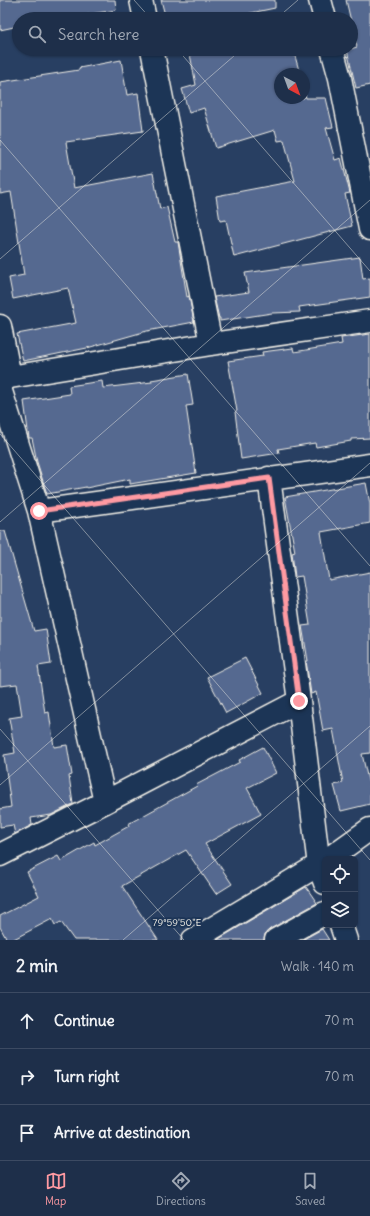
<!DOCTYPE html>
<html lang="en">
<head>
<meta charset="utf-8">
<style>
  :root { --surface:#1e2f4a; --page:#2b3b54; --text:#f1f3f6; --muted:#a1a9b5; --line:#3c4a62; --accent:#ff9aa2 }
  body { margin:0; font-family:Delius,sans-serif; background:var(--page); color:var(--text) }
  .controls { position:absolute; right:12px; bottom:12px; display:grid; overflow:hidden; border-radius:6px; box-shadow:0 1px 3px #0004 }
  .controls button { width:36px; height:36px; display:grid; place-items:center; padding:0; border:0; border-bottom:1px solid var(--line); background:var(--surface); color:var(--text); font:20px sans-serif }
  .compass { position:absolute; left:274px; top:68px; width:36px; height:36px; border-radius:50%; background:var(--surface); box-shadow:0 1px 3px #0004; rotate:139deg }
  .stop { position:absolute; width:12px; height:12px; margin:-9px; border:3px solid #ff9aa2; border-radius:50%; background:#fff }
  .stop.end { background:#ff9aa2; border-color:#fff; box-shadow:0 1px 4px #0008 }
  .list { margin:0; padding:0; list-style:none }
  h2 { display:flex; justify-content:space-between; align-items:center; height:52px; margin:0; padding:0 16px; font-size:17px }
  h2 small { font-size:13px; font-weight:400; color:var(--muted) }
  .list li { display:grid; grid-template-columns:26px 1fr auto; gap:12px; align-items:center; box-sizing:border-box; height:56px; padding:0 16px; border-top:1px solid var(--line) }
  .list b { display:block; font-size:15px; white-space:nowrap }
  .list em { font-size:13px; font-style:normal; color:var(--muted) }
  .icon { flex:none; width:22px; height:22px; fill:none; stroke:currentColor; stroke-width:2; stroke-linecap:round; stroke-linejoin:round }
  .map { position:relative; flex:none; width:370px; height:940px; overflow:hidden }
  .search { position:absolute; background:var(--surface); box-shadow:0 1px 3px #0004; left:12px; right:12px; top:12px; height:44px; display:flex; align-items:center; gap:10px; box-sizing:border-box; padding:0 14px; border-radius:22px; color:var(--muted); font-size:15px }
  .sheet { height:220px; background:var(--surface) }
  nav { display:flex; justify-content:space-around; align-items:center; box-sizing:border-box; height:56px; border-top:1px solid var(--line); background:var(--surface); font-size:11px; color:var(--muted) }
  nav a { display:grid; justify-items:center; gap:2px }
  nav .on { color:var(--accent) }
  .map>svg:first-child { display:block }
  .building { fill:#556990; stroke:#f4f1e8 }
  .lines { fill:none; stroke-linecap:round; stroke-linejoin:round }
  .street-casing { stroke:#f4f1e8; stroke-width:25 }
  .street { stroke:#1d3557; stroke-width:22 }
  .route { stroke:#ff9aa2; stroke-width:5 }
  .ticks { fill:none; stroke:#f4f1e8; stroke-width:1; stroke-opacity:0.45 }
  .ticks-label { font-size:10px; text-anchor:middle; fill:#f4f1e8; stroke:#1d3557; stroke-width:4; stroke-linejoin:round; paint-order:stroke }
</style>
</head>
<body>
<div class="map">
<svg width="370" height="940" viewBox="0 0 370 940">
  <rect width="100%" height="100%" fill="#283f62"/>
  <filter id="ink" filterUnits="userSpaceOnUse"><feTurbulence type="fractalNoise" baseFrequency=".025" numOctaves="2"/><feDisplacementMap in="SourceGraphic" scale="8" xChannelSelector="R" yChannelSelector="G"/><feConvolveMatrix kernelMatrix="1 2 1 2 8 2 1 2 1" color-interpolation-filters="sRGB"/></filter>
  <g filter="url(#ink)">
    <path class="building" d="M 0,0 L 115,0 L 116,10 L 58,19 L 19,19 L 19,26 L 0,30 Z
      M 161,0 L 275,0 L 275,8 L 222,19 L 166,19 Z
      M 346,0 L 370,0 L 370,85 L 356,88 L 347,50 L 357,47 Z
      M 189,49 L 229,49 L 230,52 L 245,49 L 293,49 L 300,74 L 280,74 L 280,98 L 304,98 L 304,90 L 306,98 L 326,98 L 333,127 L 326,128 L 335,160 L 341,158 L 350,193 L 345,194 L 352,226 L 234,257 L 226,220 L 220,221 L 216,196 L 295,181 L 284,140 L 278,141 L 275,130 L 216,148 L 204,108 L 189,113 L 182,89 L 196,85 Z
      M 121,60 L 127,95 L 138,93 L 143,131 L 66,142 L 74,188 L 153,173 L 160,209 L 167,207 L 175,242 L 178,242 L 187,297 L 189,296 L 194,322 L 147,331 L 87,348 L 23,361 L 17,334 L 76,323 L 68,288 L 13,299 L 9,278 L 24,275 L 11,192 L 0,194 L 0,82 L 79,70 L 79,68 Z
      M 360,257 L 363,279 L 370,278 L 370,297 L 299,307 L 300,312 L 272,313 L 220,321 L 220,318 L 219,318 L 214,297 L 249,292 L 245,273 Z
      M 370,334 L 370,438 L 351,439 L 351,441 L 316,447 L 315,443 L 278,449 L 279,453 L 241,459 L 235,412 L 237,411 L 228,361 L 263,356 L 262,352 L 293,348 L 294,352 L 342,344 L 341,338 Z
      M 188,374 L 193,405 L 186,406 L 196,473 L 130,484 L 130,479 L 86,488 L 86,487 L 47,494 L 37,462 L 32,438 L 29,438 L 24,401 L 70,394 L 69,386 L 102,381 L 103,388 L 152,382 L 151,380 Z
      M 366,483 L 370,504 L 370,523 L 321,532 L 329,580 L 370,572 L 370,753 L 362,754 L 370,789 L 370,804 L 341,811 L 334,785 L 343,783 L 333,729 L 323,731 L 316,692 L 311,694 L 306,661 L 308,661 L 302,626 L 310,625 L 302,576 L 295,577 L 292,553 L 295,552 L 285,497 Z
      M 0,531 L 5,531 L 34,631 L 46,629 L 51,664 L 38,666 L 45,713 L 49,712 L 54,747 L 67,745 L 72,775 L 69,776 L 73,804 L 51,815 L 31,818 L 32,825 L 15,834 L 13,825 L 0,827 L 0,809 L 11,807 L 4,755 L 15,753 L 9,718 L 22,716 L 17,684 L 0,686 Z
      M 245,658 L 263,693 L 226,713 L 207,677 Z
      M 263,747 L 276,773 L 247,788 L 261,814 L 205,844 L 232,884 L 216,894 L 186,850 L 122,886 L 158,940 L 74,940 L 61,922 L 55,925 L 52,919 L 12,940 L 7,940 L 0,927 L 0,916 L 39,896 L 27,872 L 58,856 L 61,861 L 94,842 L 95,845 L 129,826 L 128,824 L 197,786 L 196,785 L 240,762 L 239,760 Z
      M 306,887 L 317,903 L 270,929 L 265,934 L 264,940 L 217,940 Z
      M 322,929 L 329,940 L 302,940 Z"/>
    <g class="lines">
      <defs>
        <path id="street" d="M 141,0 L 145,19
          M 320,0 L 325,19
          M 152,49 L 211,344
          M 332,49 L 340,78 L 370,229
          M 0,326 L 10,377
          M 0,382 L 10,377 L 211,344 L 370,321
          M 0,388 L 39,511 L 105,802
          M 269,478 L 299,701 L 319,866 L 325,883
          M 39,511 L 370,465
          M 0,855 L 105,802 L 299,701
          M 328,859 L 370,829
          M 341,925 L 346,940
          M 193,940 L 325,861
          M 276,940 L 325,913"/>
      </defs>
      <use href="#street" class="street-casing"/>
      <use href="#street" class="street"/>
    </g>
  </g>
  <g class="lines" filter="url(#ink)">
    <path class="route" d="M 39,511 L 269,478 L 299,701"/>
  </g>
  <path class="ticks" d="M 134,0 L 151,19M 276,19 L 298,0M 177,49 L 370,271M 0,140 L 370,566M 0,259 L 242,49M 0,434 L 370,860M 0,522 L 370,200M 0,729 L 184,940M 0,785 L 370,463M 123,940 L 370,726"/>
  <g class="ticks-label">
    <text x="177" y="926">79°59'50"E</text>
  </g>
</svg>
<div class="controls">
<button><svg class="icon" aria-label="locate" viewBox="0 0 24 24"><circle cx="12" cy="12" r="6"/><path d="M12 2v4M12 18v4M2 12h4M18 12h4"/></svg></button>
<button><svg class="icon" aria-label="layers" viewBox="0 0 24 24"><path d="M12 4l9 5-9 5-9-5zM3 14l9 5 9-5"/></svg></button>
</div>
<svg class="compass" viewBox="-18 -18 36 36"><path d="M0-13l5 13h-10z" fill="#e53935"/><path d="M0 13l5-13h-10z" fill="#a1a9b5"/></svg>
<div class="stop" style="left:39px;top:511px"></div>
<div class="stop end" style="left:299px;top:701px"></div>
<div class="search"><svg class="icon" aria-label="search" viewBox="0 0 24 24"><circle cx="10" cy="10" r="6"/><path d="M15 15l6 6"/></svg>Search here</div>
</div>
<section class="sheet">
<h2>2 min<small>Walk · 140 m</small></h2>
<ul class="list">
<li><svg class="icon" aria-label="ahead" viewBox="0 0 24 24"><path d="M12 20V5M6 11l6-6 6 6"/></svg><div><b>Continue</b></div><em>70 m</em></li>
<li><svg class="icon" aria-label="right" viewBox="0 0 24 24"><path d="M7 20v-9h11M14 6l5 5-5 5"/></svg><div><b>Turn right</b></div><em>70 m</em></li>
<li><svg class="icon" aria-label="arrive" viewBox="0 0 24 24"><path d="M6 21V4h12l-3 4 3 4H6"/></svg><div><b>Arrive at destination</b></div></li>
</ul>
</section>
<nav>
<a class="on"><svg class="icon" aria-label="map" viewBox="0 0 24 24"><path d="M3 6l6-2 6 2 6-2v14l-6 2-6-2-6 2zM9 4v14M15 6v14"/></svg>Map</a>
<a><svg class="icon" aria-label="directions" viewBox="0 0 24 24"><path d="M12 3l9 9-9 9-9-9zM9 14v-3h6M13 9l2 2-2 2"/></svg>Directions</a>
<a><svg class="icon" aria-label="saved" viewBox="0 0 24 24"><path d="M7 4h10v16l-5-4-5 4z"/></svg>Saved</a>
</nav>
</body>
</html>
